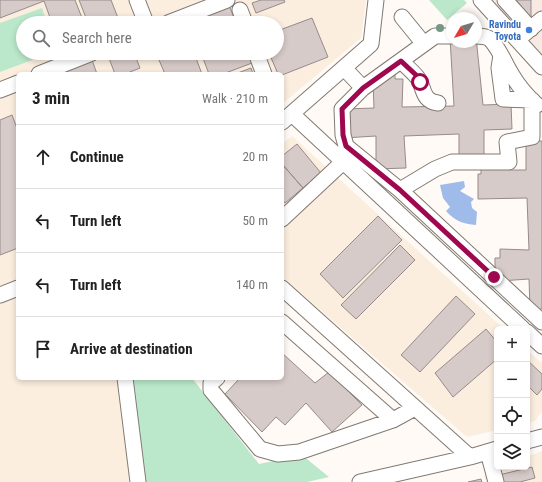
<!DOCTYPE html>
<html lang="en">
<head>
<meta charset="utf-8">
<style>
  :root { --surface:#fff; --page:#f6f6f6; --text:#222; --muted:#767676; --line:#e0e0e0 }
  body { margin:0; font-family:"Roboto Condensed",sans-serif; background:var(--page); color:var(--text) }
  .controls { position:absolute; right:12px; bottom:12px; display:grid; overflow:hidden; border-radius:6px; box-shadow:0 2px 6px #0003 }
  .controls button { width:36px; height:36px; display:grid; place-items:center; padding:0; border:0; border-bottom:1px solid var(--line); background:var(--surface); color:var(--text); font:20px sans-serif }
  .compass { position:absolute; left:446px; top:12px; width:36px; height:36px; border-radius:50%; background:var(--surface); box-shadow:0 2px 6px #0003; rotate:232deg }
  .stop { position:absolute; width:12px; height:12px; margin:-9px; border:3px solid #9f074e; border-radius:50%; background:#fff }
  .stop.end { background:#9f074e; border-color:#fff; box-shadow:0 1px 4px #0008 }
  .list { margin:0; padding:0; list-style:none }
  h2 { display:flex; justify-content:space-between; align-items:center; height:52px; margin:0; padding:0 16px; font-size:17px }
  h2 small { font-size:13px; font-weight:400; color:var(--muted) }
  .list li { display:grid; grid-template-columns:26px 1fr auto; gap:12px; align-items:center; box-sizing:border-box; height:64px; padding:0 16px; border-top:1px solid var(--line) }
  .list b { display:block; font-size:15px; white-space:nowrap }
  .list em { font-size:13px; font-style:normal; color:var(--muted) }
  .icon { flex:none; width:22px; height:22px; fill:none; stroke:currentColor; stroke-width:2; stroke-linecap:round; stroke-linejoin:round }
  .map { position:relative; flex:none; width:542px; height:482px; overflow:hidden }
  .search { position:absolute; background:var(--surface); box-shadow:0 2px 6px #0003; left:16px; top:16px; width:268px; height:44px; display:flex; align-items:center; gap:10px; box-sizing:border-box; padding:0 14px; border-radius:22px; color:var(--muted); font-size:15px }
  .panel { position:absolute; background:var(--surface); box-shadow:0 2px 6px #0003; left:16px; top:72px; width:268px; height:308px; border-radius:6px }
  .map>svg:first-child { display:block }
  .commercial { fill:#f8eae3 }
  .built { fill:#fbeedf; fill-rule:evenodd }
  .green { fill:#bbe8cb }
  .water { fill:#9fbbe9 }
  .building { fill:#d7cbc9; stroke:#968b8a }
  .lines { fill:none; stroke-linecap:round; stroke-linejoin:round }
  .minor-casing { stroke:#817a73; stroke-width:17 }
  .minor { stroke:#fff; stroke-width:15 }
  .tree { fill:#759986 }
  .route { stroke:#9f074e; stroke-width:5 }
  .shop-dot { fill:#3f7fe0; stroke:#fff; stroke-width:1.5 }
  .labels { text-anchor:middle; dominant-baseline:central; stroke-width:3.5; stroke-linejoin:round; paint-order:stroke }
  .shop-label { font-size:10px; font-weight:bold; fill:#366cbe; stroke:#fff; text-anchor:end }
</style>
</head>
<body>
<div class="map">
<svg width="542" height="482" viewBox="0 0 542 482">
  <rect width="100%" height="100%" fill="#fffaf5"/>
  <path class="commercial" d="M 489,0 L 542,0 L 542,60 Z"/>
  <path class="built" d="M 0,0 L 366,0 L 361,38 L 282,104 L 282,74 L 18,74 L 18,378 L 118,378 L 132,482 L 0,482 ZM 23,23 L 277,23 L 277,53 L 23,53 Z
    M 292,136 L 504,329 L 497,329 L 497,430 L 467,437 L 282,277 L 282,144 Z
    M 527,350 L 542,363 L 542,411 L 535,421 L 527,423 Z
    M 542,451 L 542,482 L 486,482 L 484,476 L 505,467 L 527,467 L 527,457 Z"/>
  <path class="green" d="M 429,0 L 464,0 L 467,3 L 447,20 Z
    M 42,8 L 47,23 L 23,23 L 23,53 L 51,53 L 0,72 L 0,23 Z
    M 132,378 L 192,378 L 259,464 L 302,455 L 329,477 L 307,482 L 144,482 Z"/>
  <path class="water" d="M 464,181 L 465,187 L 460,191 L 474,199 L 471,202 L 472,208 L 477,212 L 476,225 C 463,224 455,221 446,211 L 450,207 L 443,198 L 440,185 Z"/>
  <path class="building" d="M 0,0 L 75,0 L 84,23 L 52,23 L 44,1 L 0,18 Z
    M 79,0 L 111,0 L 120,23 L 88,23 Z
    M 261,0 L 284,0 L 285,2 L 256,13 L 252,3 Z
    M 516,0 L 531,0 L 531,18 Z
    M 229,5 L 236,23 L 189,23 L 188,21 Z
    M 312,18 L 328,57 L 282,75 L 278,74 L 269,53 L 277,53 L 277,31 Z
    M 476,37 L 483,105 L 511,104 L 512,129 L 484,130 L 484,160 L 459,160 L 459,134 L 404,136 L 406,168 L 376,169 L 376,136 L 344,138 L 344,109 L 374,108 L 373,81 L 395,74 L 395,79 L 403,79 L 402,107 L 454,106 L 450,38 L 452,42 L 476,42 Z
    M 107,53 L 134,53 L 140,68 L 125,74 L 115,74 Z
    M 156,53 L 194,53 L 202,74 L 165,74 Z
    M 201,53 L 248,53 L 252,63 L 223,74 L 209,74 Z
    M 91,57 L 97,74 L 64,74 L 62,68 Z
    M 251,68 L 253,74 L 235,74 Z
    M 12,115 L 18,131 L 18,248 L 0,255 L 0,120 Z
    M 526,141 L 542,141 L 542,309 L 530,309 L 529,279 L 500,281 L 495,273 L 495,258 L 500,258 L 500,249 L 529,250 L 527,198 L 478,199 L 478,174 L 481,174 L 481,164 L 508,164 L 509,170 L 526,170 Z
    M 297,144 L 321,173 L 303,188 L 282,164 L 282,156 Z
    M 282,164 L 303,188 L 285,203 L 282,199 Z
    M 378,216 L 402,240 L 343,298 L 320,274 Z
    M 400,245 L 415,260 L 356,319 L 341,305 Z
    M 456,296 L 475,314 L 420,372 L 401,355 Z
    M 486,329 L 497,342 L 497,359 L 453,397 L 435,373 Z
    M 282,353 L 315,383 L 329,372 L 362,405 L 332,432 L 306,403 L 285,425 L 276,417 L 262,432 L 225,394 L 240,378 L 282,378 Z
    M 527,360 L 542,374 L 542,389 L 537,395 L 527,385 Z
    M 532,467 L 535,478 L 520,482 L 501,482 L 499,475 Z
    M 481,479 L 482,482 L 468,482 Z"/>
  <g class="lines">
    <defs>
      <path id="minor" d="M 137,0 L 146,23
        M 481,0 L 542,67
        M 505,0 L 531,29
        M 240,10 L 245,23
        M 402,17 L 424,44
        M 168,23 L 227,0
        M 523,35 L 542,19
        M 452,36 L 435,36 L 363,88 L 342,109 L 343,135 L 346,146 L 400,190 L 542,322
        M 476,36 C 481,36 487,36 491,40 C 500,50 505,64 512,75 C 518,85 528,97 537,105
        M 256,53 L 264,74
        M 401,61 C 405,65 413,72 417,77 C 425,87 421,101 438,103
        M 344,68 L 363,88
        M 39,74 L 92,53
        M 0,90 L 18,83
        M 292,114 L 523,329
        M 282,122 L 371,44 L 376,0
        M 400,190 L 435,169 L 452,162 L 509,162 L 507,142 L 532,137 L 532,100 L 503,99 L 499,68 L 501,55
        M 282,219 L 343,162
        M 282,288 L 470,457
        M 0,295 L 18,288
        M 282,322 L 393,420
        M 527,332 L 542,346
        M 125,378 L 138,482
        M 217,378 L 211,383 L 211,390 L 260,449 L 278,454 L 299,452 L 393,420 L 415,408
        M 527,441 L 542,437
        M 488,452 L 496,482
        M 360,482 L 470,457 L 497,449"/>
    </defs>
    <use href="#minor" class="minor-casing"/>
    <use href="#minor" class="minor"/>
  </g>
  <circle class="tree" cx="440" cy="28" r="4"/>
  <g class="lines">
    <path class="route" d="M 420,82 L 416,75 L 401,61 L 363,88 L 342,109 L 343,135 L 346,146 L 400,190 L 494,277"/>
  </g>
  <circle class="shop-dot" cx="529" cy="30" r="4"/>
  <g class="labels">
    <g class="shop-label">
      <text x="521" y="24">Ravindu<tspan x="521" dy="12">Toyota</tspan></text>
    </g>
  </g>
</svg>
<div class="controls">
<button>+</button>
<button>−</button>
<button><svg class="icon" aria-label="locate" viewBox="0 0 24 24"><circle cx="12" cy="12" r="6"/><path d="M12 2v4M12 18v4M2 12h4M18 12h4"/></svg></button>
<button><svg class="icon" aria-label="layers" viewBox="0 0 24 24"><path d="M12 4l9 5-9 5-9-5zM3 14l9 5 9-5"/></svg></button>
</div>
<svg class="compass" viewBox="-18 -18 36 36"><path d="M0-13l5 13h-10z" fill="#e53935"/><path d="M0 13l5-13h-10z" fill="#767676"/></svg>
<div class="stop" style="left:420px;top:82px"></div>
<div class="stop end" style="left:494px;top:277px"></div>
<div class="search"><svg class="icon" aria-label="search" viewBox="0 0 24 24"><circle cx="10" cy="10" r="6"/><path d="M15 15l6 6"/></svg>Search here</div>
<section class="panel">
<h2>3 min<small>Walk · 210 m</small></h2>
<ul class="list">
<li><svg class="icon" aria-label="ahead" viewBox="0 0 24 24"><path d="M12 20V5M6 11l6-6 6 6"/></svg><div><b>Continue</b></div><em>20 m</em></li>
<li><svg class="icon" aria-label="left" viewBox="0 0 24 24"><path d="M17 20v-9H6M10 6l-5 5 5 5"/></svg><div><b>Turn left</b></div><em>50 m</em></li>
<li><svg class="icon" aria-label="left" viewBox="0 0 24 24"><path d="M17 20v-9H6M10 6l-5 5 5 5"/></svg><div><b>Turn left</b></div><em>140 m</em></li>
<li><svg class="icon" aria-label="arrive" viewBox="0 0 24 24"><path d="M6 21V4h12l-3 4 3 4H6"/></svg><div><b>Arrive at destination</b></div></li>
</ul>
</section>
</div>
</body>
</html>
